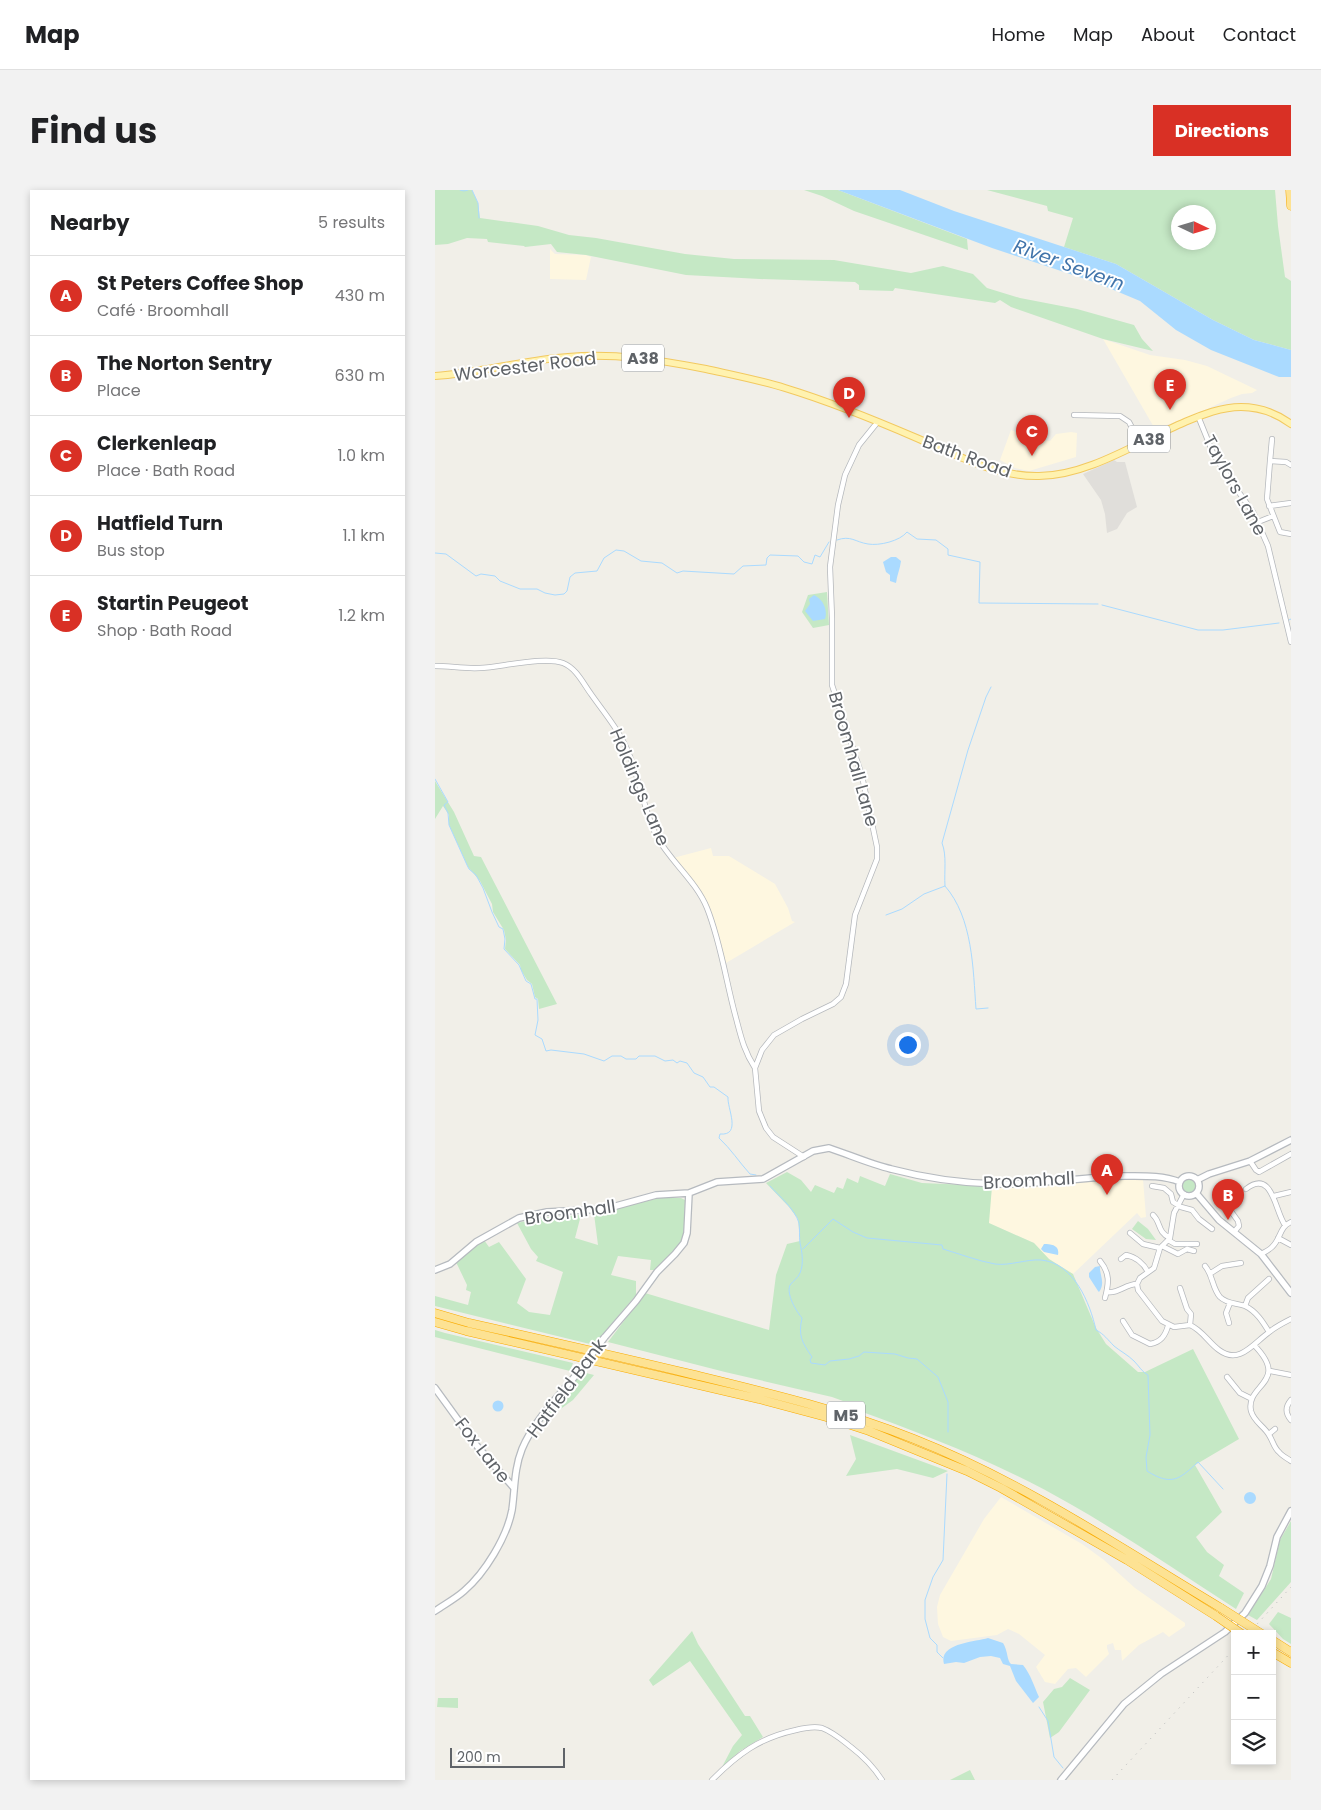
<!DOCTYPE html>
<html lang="en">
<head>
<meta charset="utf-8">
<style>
  :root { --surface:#fff; --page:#f2f2f2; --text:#202124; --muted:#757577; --line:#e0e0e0; --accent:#d93025 }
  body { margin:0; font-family:Poppins,sans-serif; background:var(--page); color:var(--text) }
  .controls { position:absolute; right:15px; bottom:15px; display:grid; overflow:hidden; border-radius:0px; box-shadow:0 2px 8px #0003 }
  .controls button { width:45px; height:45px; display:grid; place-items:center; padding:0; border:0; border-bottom:1px solid var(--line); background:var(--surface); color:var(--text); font:25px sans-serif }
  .compass { position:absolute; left:736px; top:15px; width:45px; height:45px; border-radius:50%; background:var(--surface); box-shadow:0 2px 8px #0003; rotate:94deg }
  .scale { position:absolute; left:15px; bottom:12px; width:115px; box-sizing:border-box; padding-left:5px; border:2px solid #5f6368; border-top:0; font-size:14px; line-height:18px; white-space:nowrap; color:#5f6368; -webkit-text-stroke:4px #fff; paint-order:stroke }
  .you { position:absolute; left:472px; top:854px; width:18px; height:18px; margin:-12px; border:4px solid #fff; border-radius:50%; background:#1a73e8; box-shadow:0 0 0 8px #1a73e833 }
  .badge { display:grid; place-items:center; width:32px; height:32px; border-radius:50%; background:var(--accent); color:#fff; font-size:16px; font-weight:700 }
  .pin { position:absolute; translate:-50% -41px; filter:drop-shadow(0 1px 2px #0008) }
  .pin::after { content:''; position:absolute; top:26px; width:18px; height:15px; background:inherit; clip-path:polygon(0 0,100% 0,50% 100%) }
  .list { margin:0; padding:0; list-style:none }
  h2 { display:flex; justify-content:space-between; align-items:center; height:65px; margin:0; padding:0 20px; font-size:21px }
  h2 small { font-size:16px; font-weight:400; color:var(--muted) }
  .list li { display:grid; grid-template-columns:32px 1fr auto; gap:15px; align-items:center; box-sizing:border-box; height:80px; padding:0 20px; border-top:1px solid var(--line) }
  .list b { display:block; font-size:19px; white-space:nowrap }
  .list p { margin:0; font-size:16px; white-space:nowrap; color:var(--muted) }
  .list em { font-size:16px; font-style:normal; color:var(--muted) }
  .icon { flex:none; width:28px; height:28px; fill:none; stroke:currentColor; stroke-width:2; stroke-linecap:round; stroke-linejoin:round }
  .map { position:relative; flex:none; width:856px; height:1590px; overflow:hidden; border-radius:0px }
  header { display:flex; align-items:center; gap:30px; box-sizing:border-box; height:70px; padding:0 25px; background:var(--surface); border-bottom:1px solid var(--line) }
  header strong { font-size:24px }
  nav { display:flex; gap:28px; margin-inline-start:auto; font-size:18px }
  .intro { display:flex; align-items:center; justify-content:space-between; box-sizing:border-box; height:120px; padding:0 30px }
  h1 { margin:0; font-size:35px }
  .button { padding:12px 22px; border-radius:0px; background:var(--accent); color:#fff; font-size:18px; font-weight:700 }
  main { display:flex; gap:30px; padding:0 30px }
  aside { flex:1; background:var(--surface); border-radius:0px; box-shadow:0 2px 8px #0003 }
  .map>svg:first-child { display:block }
  .commercial { fill:#fef7e0 }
  .industrial { fill:#e0deda }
  .green { fill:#c5e8c5; fill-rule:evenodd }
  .water { fill:#aadaff }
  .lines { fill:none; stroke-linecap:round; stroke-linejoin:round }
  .stream { stroke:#aadaff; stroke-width:1 }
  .street-casing { stroke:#b5b8bc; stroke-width:6 }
  .secondary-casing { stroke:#b6babf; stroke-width:8 }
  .primary-casing { stroke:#f2c960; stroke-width:8 }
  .highway-casing { stroke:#f9ab00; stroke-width:9 }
  .street { stroke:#fff; stroke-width:4.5 }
  .secondary { stroke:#fff; stroke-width:5.5 }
  .primary { stroke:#fff2af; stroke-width:6 }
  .highway { stroke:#fde293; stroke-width:8 }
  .rail { stroke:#b6b7b8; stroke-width:1; stroke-dasharray:1 6; stroke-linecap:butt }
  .secondary-bridge-casing { stroke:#b6babf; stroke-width:8; stroke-linecap:butt }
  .highway-bridge-casing { stroke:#f9ab00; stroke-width:9; stroke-linecap:butt }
  .secondary-bridge { stroke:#fff; stroke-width:5.5 }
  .highway-bridge { stroke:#fde293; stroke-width:8 }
  .labels { text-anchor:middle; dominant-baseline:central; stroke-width:4; stroke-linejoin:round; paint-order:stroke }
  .shield { fill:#fff; stroke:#8f9295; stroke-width:1 }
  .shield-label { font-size:16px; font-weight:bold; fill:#5f6368 }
  .street-label { font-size:18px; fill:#5f6368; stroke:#fff }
  .water-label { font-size:19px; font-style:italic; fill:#4174aa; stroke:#fff }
</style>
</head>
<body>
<header>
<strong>Map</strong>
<nav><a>Home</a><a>Map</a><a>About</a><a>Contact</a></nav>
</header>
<div class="intro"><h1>Find us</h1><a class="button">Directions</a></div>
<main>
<aside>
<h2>Nearby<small>5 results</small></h2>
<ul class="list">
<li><span class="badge">A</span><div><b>St Peters Coffee Shop</b><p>Café · Broomhall</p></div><em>430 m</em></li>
<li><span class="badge">B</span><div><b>The Norton Sentry</b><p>Place</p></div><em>630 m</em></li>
<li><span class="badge">C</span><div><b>Clerkenleap</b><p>Place · Bath Road</p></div><em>1.0 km</em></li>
<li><span class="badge">D</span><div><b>Hatfield Turn</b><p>Bus stop</p></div><em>1.1 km</em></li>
<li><span class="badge">E</span><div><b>Startin Peugeot</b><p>Shop · Bath Road</p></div><em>1.2 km</em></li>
</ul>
</aside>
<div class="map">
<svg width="856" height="1590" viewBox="0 0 856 1590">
  <rect width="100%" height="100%" fill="#f1efe8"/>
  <path class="commercial" d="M 115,59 L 120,64 L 151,65 L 156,67 L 151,90 L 115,89 Z
    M 668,149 L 715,165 L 750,170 L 772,176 L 822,200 L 817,203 L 807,204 L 796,208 L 754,227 L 720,239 Z
    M 576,240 L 596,248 L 615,251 L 621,244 L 636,242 L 642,243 L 641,267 L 594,281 L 580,278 L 565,270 Z
    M 276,658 L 278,666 L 294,666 L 340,694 L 353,718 L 357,731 L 360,732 L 291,773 L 271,711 L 238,668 Z
    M 708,989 L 711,1027 L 706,1028 L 702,1023 L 638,1084 L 614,1069 L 599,1053 L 553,1033 L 557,996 Z
    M 566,1307 L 647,1354 L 669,1370 L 700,1398 L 750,1433 L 750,1436 L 734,1447 L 728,1442 L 704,1455 L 687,1471 L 686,1460 L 680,1460 L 678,1453 L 672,1455 L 672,1458 L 674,1464 L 651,1487 L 641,1478 L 633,1479 L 620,1494 L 610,1492 L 601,1477 L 610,1465 L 584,1444 L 573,1439 L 562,1445 L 516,1451 L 508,1447 L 503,1434 L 502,1417 L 505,1405 L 549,1329 Z"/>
  <path class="industrial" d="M 679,270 L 682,272 L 690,272 L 702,317 L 692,323 L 682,339 L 672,343 L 670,324 L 666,310 L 648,284 Z"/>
  <path class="green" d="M 0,0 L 37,0 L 43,13 L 45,28 L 103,36 L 134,45 L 161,48 L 250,64 L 299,69 L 399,70 L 476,83 L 508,76 L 538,84 L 552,98 L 585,108 L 642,119 L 699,135 L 707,149 L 718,161 L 668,149 L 576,117 L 565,110 L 560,113 L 460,98 L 458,101 L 424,100 L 424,95 L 420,92 L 325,89 L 251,85 L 151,65 L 122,62 L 116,54 L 90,57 L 89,56 L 53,52 L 52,49 L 32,48 L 13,54 L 0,55 Z
    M 369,0 L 403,0 L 532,49 L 533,60 L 419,21 L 387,6 Z
    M 552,0 L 840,0 L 843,36 L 850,87 L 856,91 L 856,160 L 819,150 L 778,130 L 681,74 L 629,57 L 638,28 L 613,21 L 612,16 ZM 744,22 L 774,22 L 774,52 L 744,52 Z
    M 392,402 L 394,435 L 378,438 L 367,422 L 373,405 Z
    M 0,591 L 19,622 L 39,666 L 46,667 L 122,814 L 104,819 L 103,809 L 100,807 L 97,794 L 92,790 L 86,780 L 85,775 L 70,759 L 71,750 L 69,740 L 58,722 L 57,714 L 45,691 L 33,677 L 14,635 L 14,625 L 8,616 L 0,629 Z
    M 352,982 L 366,990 L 376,1002 L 380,995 L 399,1003 L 402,997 L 408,999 L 412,988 L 423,993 L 425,986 L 450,996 L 455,984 L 487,993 L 557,996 L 554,1033 L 599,1053 L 614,1069 L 638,1084 L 661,1138 L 671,1154 L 703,1182 L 710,1182 L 758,1159 L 804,1249 L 760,1275 L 787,1322 L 761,1347 L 772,1362 L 789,1375 L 784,1386 L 809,1403 L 801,1419 C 746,1384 693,1347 637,1315 C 568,1275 494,1246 419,1219 L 419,1215 L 397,1207 L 290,1182 L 173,1152 L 210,1103 L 334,1140 L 341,1085 L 352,1054 L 365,1051 L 363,1029 L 354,1017 L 331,993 Z
    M747 996a7 7 0 1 1 14 0a7 7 0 1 1-14 0Z
    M 224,1008 L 246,1008 L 250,1010 L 249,1047 L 245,1056 L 221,1080 L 215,1080 L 216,1070 L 183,1066 L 176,1085 L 201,1091 L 201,1105 L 159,1155 L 0,1116 L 0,1106 L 33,1115 L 36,1102 L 31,1100 L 32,1095 L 21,1072 L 49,1050 L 54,1057 L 64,1052 L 91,1089 L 82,1113 L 94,1122 L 115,1125 L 128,1082 L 101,1071 L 103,1067 L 96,1059 L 82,1033 L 105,1028 L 146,1025 L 140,1048 L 163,1055 L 159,1024 Z
    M 703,1031 L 713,1039 L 721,1050 L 711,1049 L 697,1039 Z
    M 0,1140 L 10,1143 L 138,1173 L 135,1181 L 0,1147 Z
    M 147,1182 L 159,1185 L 138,1210 L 109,1231 L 107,1230 Z
    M 415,1245 L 513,1281 L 498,1288 L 462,1279 L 411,1286 L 421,1269 Z
    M 856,1331 L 856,1392 L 822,1430 L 813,1425 L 836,1389 L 845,1350 Z
    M 843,1422 L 856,1428 L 856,1454 L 848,1449 L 834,1434 Z
    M 257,1441 L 263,1454 L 310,1526 L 315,1526 L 328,1547 L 305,1561 L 287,1577 L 298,1556 L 307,1545 L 255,1471 L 218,1496 L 214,1490 Z
    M 635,1488 L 655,1500 L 624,1542 L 615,1548 L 608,1512 L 619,1499 L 627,1497 Z
    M 3,1508 L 23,1508 L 23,1518 L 2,1517 Z
    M 535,1580 L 540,1590 L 515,1590 Z"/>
  <path class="water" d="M 403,0 L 465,0 L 519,21 L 681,74 L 778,130 L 819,150 L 856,160 L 856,187 L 844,187 L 776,160 L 741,140 L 705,111 L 662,93 L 557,58 Z
    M 456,367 L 461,367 L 466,371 C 465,379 462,385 461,393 L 455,391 L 455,385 L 451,382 L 448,372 Z
    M 379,405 C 388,409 393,420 390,429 L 378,431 L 370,421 L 375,414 L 374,409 Z
    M 609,1054 C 616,1054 625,1055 623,1065 L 609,1062 L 606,1059 Z
    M 665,1076 C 664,1084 671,1093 664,1102 L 663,1101 L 654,1087 L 654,1083 L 660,1077 Z
    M57.5 1216a5.5 5.5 0 1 1 11 0a5.5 5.5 0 1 1-11 0Z
    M809 1308a6 6 0 1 1 12 0a6 6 0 1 1-12 0Z
    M 553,1448 L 568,1453 C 573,1461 572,1471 576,1474 L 588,1475 C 596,1485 599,1496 604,1507 L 598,1513 L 581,1491 L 575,1476 L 568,1474 L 565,1468 L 556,1466 L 545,1467 L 529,1473 L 521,1472 L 509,1474 C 503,1453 540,1452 553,1448 Z"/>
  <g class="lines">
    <path class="stream" d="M 25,0 L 29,1 L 33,0
      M 37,0 L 43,13 L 44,28
      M 402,350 C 416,345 420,352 433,354 C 444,356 465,351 472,342 L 482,349 L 501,350 L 513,359 L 513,365 L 545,372 L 544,413 L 663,414
      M 0,363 L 11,364 L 41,386 L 46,384 L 60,386 L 65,391 L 85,399 L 102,399 L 110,403 L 120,405 L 129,404 L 132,401 L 135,387 L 140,383 L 162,381 L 169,368 L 181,360 L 189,361 L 206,371 L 227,373 L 242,383 L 248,381 L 299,384 L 308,376 L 331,375 L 332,368 L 335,365 L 363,366 L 369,372 L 377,374 L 380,365 L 385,367 L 394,352
      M 667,415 L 763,440 L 788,440 L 844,433
      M 854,430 L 856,429
      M 0,589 L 13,612 L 9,615 L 13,623 L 14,635 L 32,675 L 34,679 L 41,685 L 48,698 L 57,722 L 64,737 L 68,739 L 70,749 L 69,759 L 84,775 L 91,791 L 96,794 L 100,809 L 102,809 L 103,830 L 100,845 L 107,849 L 111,861 L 116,860 L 149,864 L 169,871 L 177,866 L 186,866 L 191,869 L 201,869 L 204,866 L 220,866 L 230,871 L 238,870 L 242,873 L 245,871 L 252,873 L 259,883 L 268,887 L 275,897 L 279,897 L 293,907 C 292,918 307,946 285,944 L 284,948 C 296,959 304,972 315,984 L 321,985
      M 510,696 C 538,728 538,779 541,819 L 553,818
      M 451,725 L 467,719 L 489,704 L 510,696 C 509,681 512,666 507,653 L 533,560 L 551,507 L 556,497
      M 335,996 C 344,1006 360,1019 364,1033 C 365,1039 364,1046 365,1053 C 367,1061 369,1074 365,1083 C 363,1088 358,1091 355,1095 C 351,1104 361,1121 367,1128 C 363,1146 367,1152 377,1167 L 375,1170 L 376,1173 L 390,1175 L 395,1171 L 414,1169 L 424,1166 L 429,1162 L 460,1164 L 473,1168 L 482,1169 L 503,1187 L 513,1212 L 513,1242
      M 368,1059 L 398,1029 L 418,1042 L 432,1048 L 507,1055 L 508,1059 C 525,1064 543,1071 560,1074 C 575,1076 591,1069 606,1070 C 639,1073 655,1113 661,1140 C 669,1144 673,1150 679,1156 C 685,1161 693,1165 699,1171 C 704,1176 707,1182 713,1185 L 715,1245 L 711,1267 L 712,1281 C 736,1296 744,1290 763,1272 L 788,1299
      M 508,1468 L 502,1462 L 502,1455 L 495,1448 L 490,1429 L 490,1410 L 498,1387 L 508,1370 L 512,1284
      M 604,1517 L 613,1531 L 619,1567 L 628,1578"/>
    <defs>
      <path id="street" d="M 639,225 L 685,226 L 694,232 L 705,253
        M 763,226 L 778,263 L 795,290 L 818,322 L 833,356 L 856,452
        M 835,271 L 837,249
        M 856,275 L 851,272 L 835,271 L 832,309 L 845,342 L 856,344
        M 834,316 L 856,313
        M 823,332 L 838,326
        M 0,476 C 15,476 30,479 45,478 C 66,477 110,466 128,473 C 141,478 148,493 156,504 C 170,524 185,541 194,564 C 205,591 209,621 222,647 C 236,672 261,691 272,718 C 286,753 291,792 301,828 C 306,847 309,861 320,878
        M 369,967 L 338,947 L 331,938 L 324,921 L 320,878 L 327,860 L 339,845 L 367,829 L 398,814 L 406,807 L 411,794 L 420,725 L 442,669 L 442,657 L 427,586 L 397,495 L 397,428 L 395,377 L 403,315 L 410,285 L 424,255 L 441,234 L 441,231
        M 815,971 L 821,980 L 824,982 L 856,964
        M 717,996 L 729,998 L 736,1004 L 738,1012 L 746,1017 L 757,1020 L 764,1029 L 777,1039
        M 811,999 C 838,978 840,1022 850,1035
        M 749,1004 L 739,1023 L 735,1048 L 725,1058 L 719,1078 L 705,1088 L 702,1094 L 703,1100 L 727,1131 L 739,1137 L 755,1135
        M 785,1006 L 803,1031 L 804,1036 L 799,1042
        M 839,1006 L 856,1002
        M 718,1025 C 726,1032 722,1042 735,1048
        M 695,1043 L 708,1054 L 725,1058
        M 843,1048 L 856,1055
        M 733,1050 L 740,1054 L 762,1054
        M 727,1056 L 743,1064 L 752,1059 L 759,1061
        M 826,1064 C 830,1062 834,1060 837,1057 C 846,1049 844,1037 856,1032
        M 686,1069 L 691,1065 C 701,1067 709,1074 713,1082
        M 665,1071 C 675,1083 674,1093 670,1108
        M 770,1076 C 778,1085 777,1098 785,1107 C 792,1114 802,1113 810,1116 C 821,1121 828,1132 834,1142
        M 776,1083 L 787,1076 L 806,1073
        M 745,1098 L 752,1119 L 756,1124 L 755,1135 C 767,1140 774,1153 784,1160 C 804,1175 818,1154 833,1143 C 840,1137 848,1133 856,1129
        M 672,1102 C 684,1104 690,1094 702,1094
        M 810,1116 L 813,1108 L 834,1089
        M 688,1131 L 697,1145 L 715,1154 C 726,1152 730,1146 733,1136
        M 794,1133 L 791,1123 L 795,1113
        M 819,1155 C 856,1193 810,1194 816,1221 C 819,1232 829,1236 834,1245 C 838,1251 839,1258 844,1262 C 847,1266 852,1268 856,1271
        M 835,1181 L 856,1185
        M 792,1187 L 805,1203 L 817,1209
        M 856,1210 C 850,1217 850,1223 856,1230
        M 834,1244 L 840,1239
        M 277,1590 C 303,1564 324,1548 361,1540 C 369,1538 378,1536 387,1538 C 398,1542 407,1550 416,1557 C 429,1567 438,1576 447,1590"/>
      <path id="secondary" d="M744 996a10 10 0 1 1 20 0a10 10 0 1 1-20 0Z
        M 762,990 L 774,984 L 815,971 L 856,950
        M 761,1003 L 784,1030 L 826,1064 L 856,1103
        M 0,1080 L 15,1074 L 41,1052 L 84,1028 L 112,1022 L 170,1019 L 221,1005 L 254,1003 L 282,992 L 328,989 L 378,961 L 394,958 C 415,965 435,974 456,979 C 490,988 525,993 561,994 C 602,995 647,987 689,986 C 709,986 727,985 745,992
        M 169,1148 L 201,1111 L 222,1082 L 240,1064 L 249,1053 L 252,1043 L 254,1003
        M 0,1198 L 42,1256 L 79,1298
        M 0,1421 C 10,1414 20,1409 29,1401 C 50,1383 72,1347 77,1320 C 80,1299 79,1279 87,1259 C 98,1232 122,1208 141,1185
        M 626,1590 L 689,1514 L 726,1484 L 790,1442 L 810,1423 L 827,1396 L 835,1376 L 842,1347 L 856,1321"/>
      <path id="primary" d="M 0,186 C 45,183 88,170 133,167 C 180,163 225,170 271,179 C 298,185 324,190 350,198 C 396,212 440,230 484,249 C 522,265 561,287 604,286 C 653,286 705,251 750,232 C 767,225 786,217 806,217 C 824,217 841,223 856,234"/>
      <path id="highway" d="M 855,0 L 856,16
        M 0,1123 L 34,1133 C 110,1150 185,1167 260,1185 C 334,1203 409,1221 479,1249 C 588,1292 686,1358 786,1418
        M 0,1132 L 31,1141 L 324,1209 L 391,1227 L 434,1241 L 532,1281 L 566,1298 L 692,1370 L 781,1426
        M 837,1450 L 856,1462
        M 837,1462 L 856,1473"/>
    </defs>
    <use href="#street" class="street-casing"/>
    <use href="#secondary" class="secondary-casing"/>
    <use href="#primary" class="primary-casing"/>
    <use href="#highway" class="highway-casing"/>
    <use href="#street" class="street"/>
    <use href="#secondary" class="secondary"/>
    <use href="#primary" class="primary"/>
    <use href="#highway" class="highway"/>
    <path class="rail" d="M 813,1444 L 856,1397
      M 677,1590 L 800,1458"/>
    <defs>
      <path id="secondary-bridge" d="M 141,1185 L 169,1148"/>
      <path id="highway-bridge" d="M 786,1418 L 827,1444
        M 781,1426 L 807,1444"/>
    </defs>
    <use href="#secondary-bridge" class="secondary-bridge-casing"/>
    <use href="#highway-bridge" class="highway-bridge-casing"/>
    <use href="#secondary-bridge" class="secondary-bridge"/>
    <use href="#highway-bridge" class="highway-bridge"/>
  </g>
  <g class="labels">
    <g class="shield">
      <rect x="187" y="154.5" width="42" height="27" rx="4"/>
      <rect x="693" y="235.5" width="42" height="27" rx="4"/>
      <rect x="392" y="1211.5" width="38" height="27" rx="4"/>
    </g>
    <g class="shield-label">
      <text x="208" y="168">A38</text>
      <text x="714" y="249">A38</text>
      <text x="411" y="1225">M5</text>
    </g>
    <g class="street-label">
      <text transform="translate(90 176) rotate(-7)">Worcester Road</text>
      <text transform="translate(532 266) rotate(20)">Bath Road</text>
      <text transform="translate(800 295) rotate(61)">Taylors Lane</text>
      <text transform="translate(419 569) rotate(74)">Broomhall Lane</text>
      <text transform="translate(205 597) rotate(67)">Holdings Lane</text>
      <text transform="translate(594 990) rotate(-3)">Broomhall</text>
      <text transform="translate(135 1022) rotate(-8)">Broomhall</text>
      <text transform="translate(131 1198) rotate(-53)">Hatfield Bank</text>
      <text transform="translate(48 1260) rotate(52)">Fox Lane</text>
    </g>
    <g class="water-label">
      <text transform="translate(634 75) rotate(20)">River Severn</text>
    </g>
  </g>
</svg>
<div class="controls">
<button>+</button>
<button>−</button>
<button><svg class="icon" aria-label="layers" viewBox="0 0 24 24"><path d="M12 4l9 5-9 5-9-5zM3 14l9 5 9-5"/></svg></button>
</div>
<svg class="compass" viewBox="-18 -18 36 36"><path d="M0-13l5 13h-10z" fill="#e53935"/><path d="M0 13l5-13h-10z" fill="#757577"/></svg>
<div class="scale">200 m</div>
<div class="you"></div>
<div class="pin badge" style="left:672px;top:1005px">A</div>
<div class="pin badge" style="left:793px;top:1030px">B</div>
<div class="pin badge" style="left:597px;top:266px">C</div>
<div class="pin badge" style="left:414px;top:228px">D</div>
<div class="pin badge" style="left:735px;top:220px">E</div>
</div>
</main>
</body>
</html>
